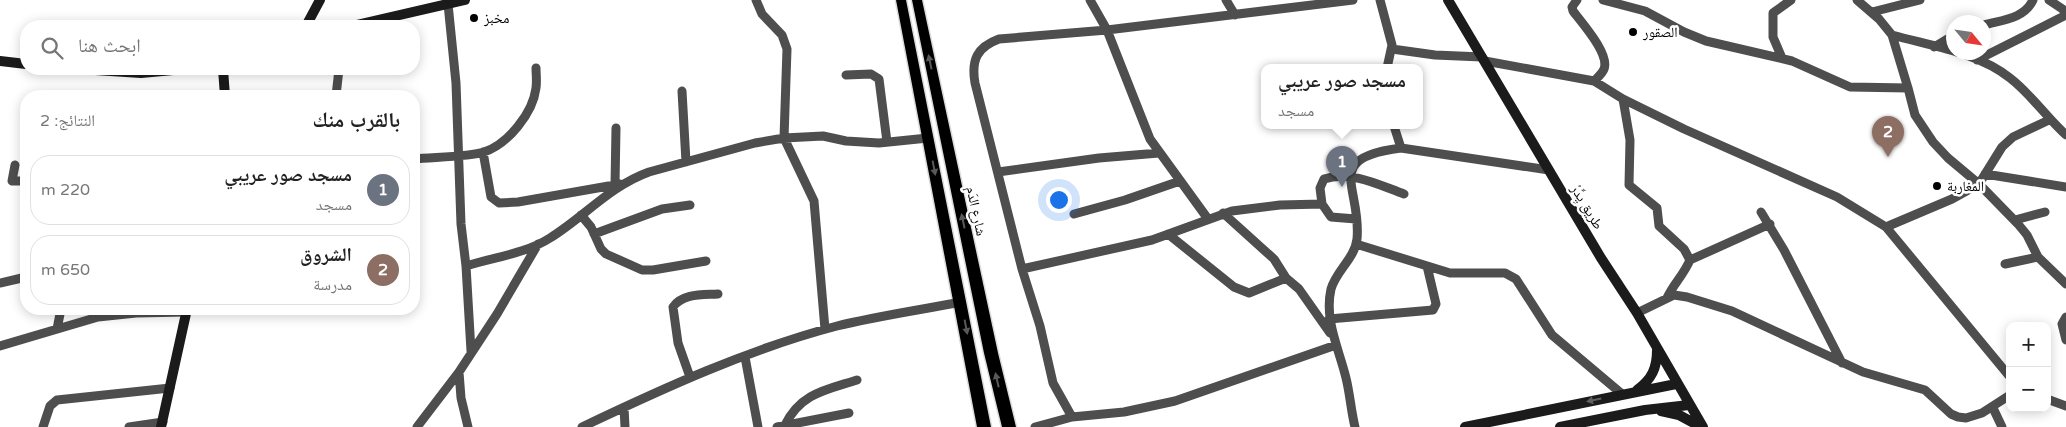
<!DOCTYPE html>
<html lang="ar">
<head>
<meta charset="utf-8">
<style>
  :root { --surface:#fff; --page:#f6f6f6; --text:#222; --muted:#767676; --line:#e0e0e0; --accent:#000 }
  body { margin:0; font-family:"Varela Round","Noto Naskh Arabic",sans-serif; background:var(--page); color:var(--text); direction:rtl }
  .controls { position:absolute; right:15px; bottom:15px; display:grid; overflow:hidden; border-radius:10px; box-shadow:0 2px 12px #0003 }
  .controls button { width:45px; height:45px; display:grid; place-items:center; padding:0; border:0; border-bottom:1px solid var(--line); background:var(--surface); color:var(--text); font:25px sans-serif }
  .compass { position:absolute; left:1946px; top:15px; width:45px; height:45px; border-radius:50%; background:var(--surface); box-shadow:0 2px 12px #0003; rotate:119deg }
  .you { position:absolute; left:1058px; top:199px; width:18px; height:18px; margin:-12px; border:4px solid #fff; border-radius:50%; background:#1a73e8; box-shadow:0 0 0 8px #1a73e833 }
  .badge { display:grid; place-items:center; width:32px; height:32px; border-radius:50%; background:var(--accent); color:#fff; font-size:16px; font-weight:700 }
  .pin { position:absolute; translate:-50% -41px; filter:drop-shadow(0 1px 2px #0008) }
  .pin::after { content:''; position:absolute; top:26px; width:18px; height:15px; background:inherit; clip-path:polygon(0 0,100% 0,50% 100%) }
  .popup { position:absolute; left:1261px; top:64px; width:162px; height:65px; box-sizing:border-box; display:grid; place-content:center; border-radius:10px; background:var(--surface); filter:drop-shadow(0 1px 4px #0005); font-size:16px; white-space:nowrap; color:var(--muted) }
  .popup b { font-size:19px; color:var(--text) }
  .popup::after { content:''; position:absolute; left:50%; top:100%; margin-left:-10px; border:10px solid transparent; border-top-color:var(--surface) }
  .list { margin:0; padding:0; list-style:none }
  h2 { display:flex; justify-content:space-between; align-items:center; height:65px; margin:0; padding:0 20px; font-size:21px }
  h2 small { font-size:16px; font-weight:400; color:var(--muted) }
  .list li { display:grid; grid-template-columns:32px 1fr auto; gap:15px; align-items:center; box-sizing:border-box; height:70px; margin:0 10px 10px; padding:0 10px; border:1px solid var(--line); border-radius:20px }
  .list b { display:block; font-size:19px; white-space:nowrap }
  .list p { margin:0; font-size:16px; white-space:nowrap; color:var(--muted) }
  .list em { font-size:16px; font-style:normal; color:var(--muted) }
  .icon { flex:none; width:28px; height:28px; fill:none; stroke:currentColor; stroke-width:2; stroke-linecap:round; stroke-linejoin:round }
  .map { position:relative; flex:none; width:2066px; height:427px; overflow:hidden; direction:ltr }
  .search { position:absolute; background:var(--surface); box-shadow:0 2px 12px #0003; left:20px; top:20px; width:400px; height:55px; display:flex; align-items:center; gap:12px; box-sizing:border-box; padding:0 18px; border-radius:20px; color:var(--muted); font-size:19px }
  .panel { position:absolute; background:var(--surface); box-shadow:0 2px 12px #0003; left:20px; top:90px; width:400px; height:225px; border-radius:20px; direction:rtl }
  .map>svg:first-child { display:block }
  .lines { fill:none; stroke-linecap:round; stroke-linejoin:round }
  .primary-casing { stroke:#dbdbdb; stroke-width:3 }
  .street { stroke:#4e4e4e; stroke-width:9 }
  .secondary { stroke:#1b1b1b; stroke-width:10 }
  .primary { fill:#000; fill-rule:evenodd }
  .oneway { fill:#595959 }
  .oneway2 { fill:#5f5f5f }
  .poi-dot { fill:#000; stroke:#fff; stroke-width:2 }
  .labels { text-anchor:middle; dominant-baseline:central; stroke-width:5; stroke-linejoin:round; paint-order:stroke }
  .poi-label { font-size:14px; fill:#000; stroke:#fff; text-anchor:start }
  .street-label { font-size:14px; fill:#000; stroke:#fff }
</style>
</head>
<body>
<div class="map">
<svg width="2066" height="427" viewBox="0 0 2066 427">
  <rect width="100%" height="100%" fill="#fff"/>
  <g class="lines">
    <defs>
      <path id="primary" d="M 896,0 L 906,0 L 991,427 L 977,427 Z
        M 912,0 L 922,0 L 998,353 L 1016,427 L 1002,427 L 984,353 Z"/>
    </defs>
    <use href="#primary" class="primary-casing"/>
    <path class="street" d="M 756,0 L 762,14 L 782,35 L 787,49 L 784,138 L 814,201 L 825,329
      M 1090,0 L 1107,30 L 1353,0
      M 1226,0 L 1235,15
      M 1380,0 L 1392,45 L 1387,68
      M 1577,0 L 1572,7 L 1573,11 C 1582,23 1610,54 1604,69 C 1602,74 1598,77 1594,81
      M 1603,0 L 1645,11 L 1684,32 L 1706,41 L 1792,61 L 1850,87 L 1908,88 L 1915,115 L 1933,142 L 1948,158 L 1979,184 L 2018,224 L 2027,235 L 2038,257 L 2066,284
      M 1857,0 L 1879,19 L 1892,35 L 1908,88
      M 448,4 L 456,83 L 461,224 L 466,266 C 494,257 525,254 550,238 C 584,217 610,186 649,172 L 755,143 L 784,138 L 823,136 L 846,141 L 879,143 L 928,138
      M 1872,12 L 1920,0
      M 1984,25 C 2002,20 2024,19 2033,0
      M 1892,35 C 1931,46 1977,52 2010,78 C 2031,94 2046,117 2066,135
      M 1934,47 L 1954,35
      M 1392,49 L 1435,55 L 1482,57
      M 1782,58 L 1773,37 L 1773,13 L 1791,0
      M 1977,60 L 2064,16 L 2064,10 L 2049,0
      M 1485,61 L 1594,81 L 1623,99 L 1684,129 L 1837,197 L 1886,227
      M 846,75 L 871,74 L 879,79 L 887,142
      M 682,91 L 686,162
      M 336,96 L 339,69
      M 1623,99 L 1630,140 L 1629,185 L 1657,208 L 1659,226 L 1684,249 L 1690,260
      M 1394,126 L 1401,148 L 1549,170
      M 483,152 L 491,197 L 499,203 L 518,202 L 620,184
      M 414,159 C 432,157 468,157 484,152 C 508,144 533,113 536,88 C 537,81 536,74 536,68
      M 15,165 L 12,181 L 26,181
      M 998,172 L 1099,158 L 1159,153
      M 1985,174 L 2066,187
      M 615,185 L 616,128
      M 1322,204 L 1331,217 L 1356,219
      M 1761,212 L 1784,250 L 1842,363
      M 1223,213 L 1274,259 L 1286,278 L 1299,289 L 1330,333
      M 1074,214 L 1125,200 L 1180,181
      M 581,215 L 591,227 L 601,249 L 606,254 L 642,270 L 653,270 L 706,261
      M 2015,220 L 2045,212
      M 594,234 L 662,209 L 690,205
      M 1168,234 L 1234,287 L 1249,293 L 1286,278
      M 1356,244 L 1450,273 L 1505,273 L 1516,279 L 1552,335 L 1622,394
      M 2005,264 L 2038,257
      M 466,266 L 471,351
      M 1022,269 L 1152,240 L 1232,211 L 1280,205 L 1322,204 L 1320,188 L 1324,179 C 1351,170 1379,185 1404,194
      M 0,283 L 26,277
      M 1667,298 C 1674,283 1683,276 1690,260 L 1770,224
      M 1637,313 L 1674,295 L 1687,297 L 1732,311 L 1863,372 L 1925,390 L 1951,414 L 1958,417 L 1966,418 L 1982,413 L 2010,395
      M 2066,317 L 2062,324 L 2066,340
      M 1329,319 L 1433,310 L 1436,304 L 1427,266
      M 57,329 L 61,309
      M 0,346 L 98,317 L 136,313 L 186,312
      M 745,357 L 758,427
      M 459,372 L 461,398 L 468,427
      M 690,377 L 678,343 L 673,307 C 683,293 703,295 718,294
      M 2010,377 L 1886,227 L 1952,199 L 1979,184 L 2002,147 L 2013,137 L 2049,120
      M 2047,399 L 2066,406
      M 624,407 L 625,427
      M 1993,408 L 2002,427
      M 1072,417 L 1053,383 L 1040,326 L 1022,269 L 975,83 C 971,60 977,47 999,39 L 1107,30 L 1150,139 L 1208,219
      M 785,425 C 801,393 826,390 857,380
      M 43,427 L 50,406 L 57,400 L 170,388
      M 129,427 L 163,422
      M 417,427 L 459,372 L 497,314 L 538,244
      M 582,427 C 664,388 749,349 837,326 C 878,316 920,310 961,302
      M 777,427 L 849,413
      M 1035,427 L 1072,417 L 1124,412 L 1175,401 L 1336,345
      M 1355,427 C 1351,411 1350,394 1346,378 C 1339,349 1324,320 1331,289 C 1336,271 1355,258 1357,239 C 1362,187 1321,158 1401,148"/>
    <path class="secondary" d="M 1448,0 L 1601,258 L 1637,313 L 1703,427
      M 306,26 L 320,0
      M 352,26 L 465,0
      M 0,61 L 26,64
      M 80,69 L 141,73 L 184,69
      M 223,69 L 225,96
      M 1637,390 C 1652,379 1657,368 1657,350
      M 1661,411 L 1679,415 L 1701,427
      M 161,427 L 187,309
      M 1465,427 L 1676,384
      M 1560,427 L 1645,410 L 1689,405"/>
    <use href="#primary" class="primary"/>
  </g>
  <defs><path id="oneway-solid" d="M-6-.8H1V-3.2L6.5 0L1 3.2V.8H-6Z" transform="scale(1.25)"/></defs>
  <g class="oneway">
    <use href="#oneway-solid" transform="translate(930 62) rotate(-102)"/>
    <use href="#oneway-solid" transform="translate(934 168) rotate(79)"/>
    <use href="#oneway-solid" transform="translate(963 221) rotate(-102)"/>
    <use href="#oneway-solid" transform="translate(966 327) rotate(79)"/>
    <use href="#oneway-solid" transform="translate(997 380) rotate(-103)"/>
  </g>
  <use class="oneway2" href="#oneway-solid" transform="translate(1594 400) rotate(168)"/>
  <g class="poi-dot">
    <circle cx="474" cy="18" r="5"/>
    <circle cx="1633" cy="32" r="5"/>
    <circle cx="1937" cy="186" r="5"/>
  </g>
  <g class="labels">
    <g class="poi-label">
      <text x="484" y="18">مخبز</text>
      <text x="1643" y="32">الصقور</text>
      <text x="1947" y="186">المغاربة</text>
    </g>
    <g class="street-label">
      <text transform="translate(1587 207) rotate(59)">طريق يِدِّرْ</text>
      <text transform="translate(976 211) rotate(78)">شارع الدَم</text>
    </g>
  </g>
</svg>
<div class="controls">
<button>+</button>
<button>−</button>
</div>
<svg class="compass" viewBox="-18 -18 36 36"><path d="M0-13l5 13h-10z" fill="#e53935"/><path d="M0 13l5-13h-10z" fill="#767676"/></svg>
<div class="you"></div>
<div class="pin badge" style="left:1342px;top:187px;background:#6b7280">1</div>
<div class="popup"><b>مسجد صور عريبي</b>مسجد</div>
<div class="pin badge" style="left:1888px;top:157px;background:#8d6e63">2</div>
<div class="search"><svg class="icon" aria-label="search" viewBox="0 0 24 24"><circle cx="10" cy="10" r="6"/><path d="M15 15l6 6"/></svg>ابحث هنا</div>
<section class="panel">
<h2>بالقرب منك<small>النتائج: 2</small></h2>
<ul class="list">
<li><span class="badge" style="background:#6b7280">1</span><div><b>مسجد صور عريبي</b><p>مسجد</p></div><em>220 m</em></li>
<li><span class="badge" style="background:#8d6e63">2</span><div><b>الشروق</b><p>مدرسة</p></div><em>650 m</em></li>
</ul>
</section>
</div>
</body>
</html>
